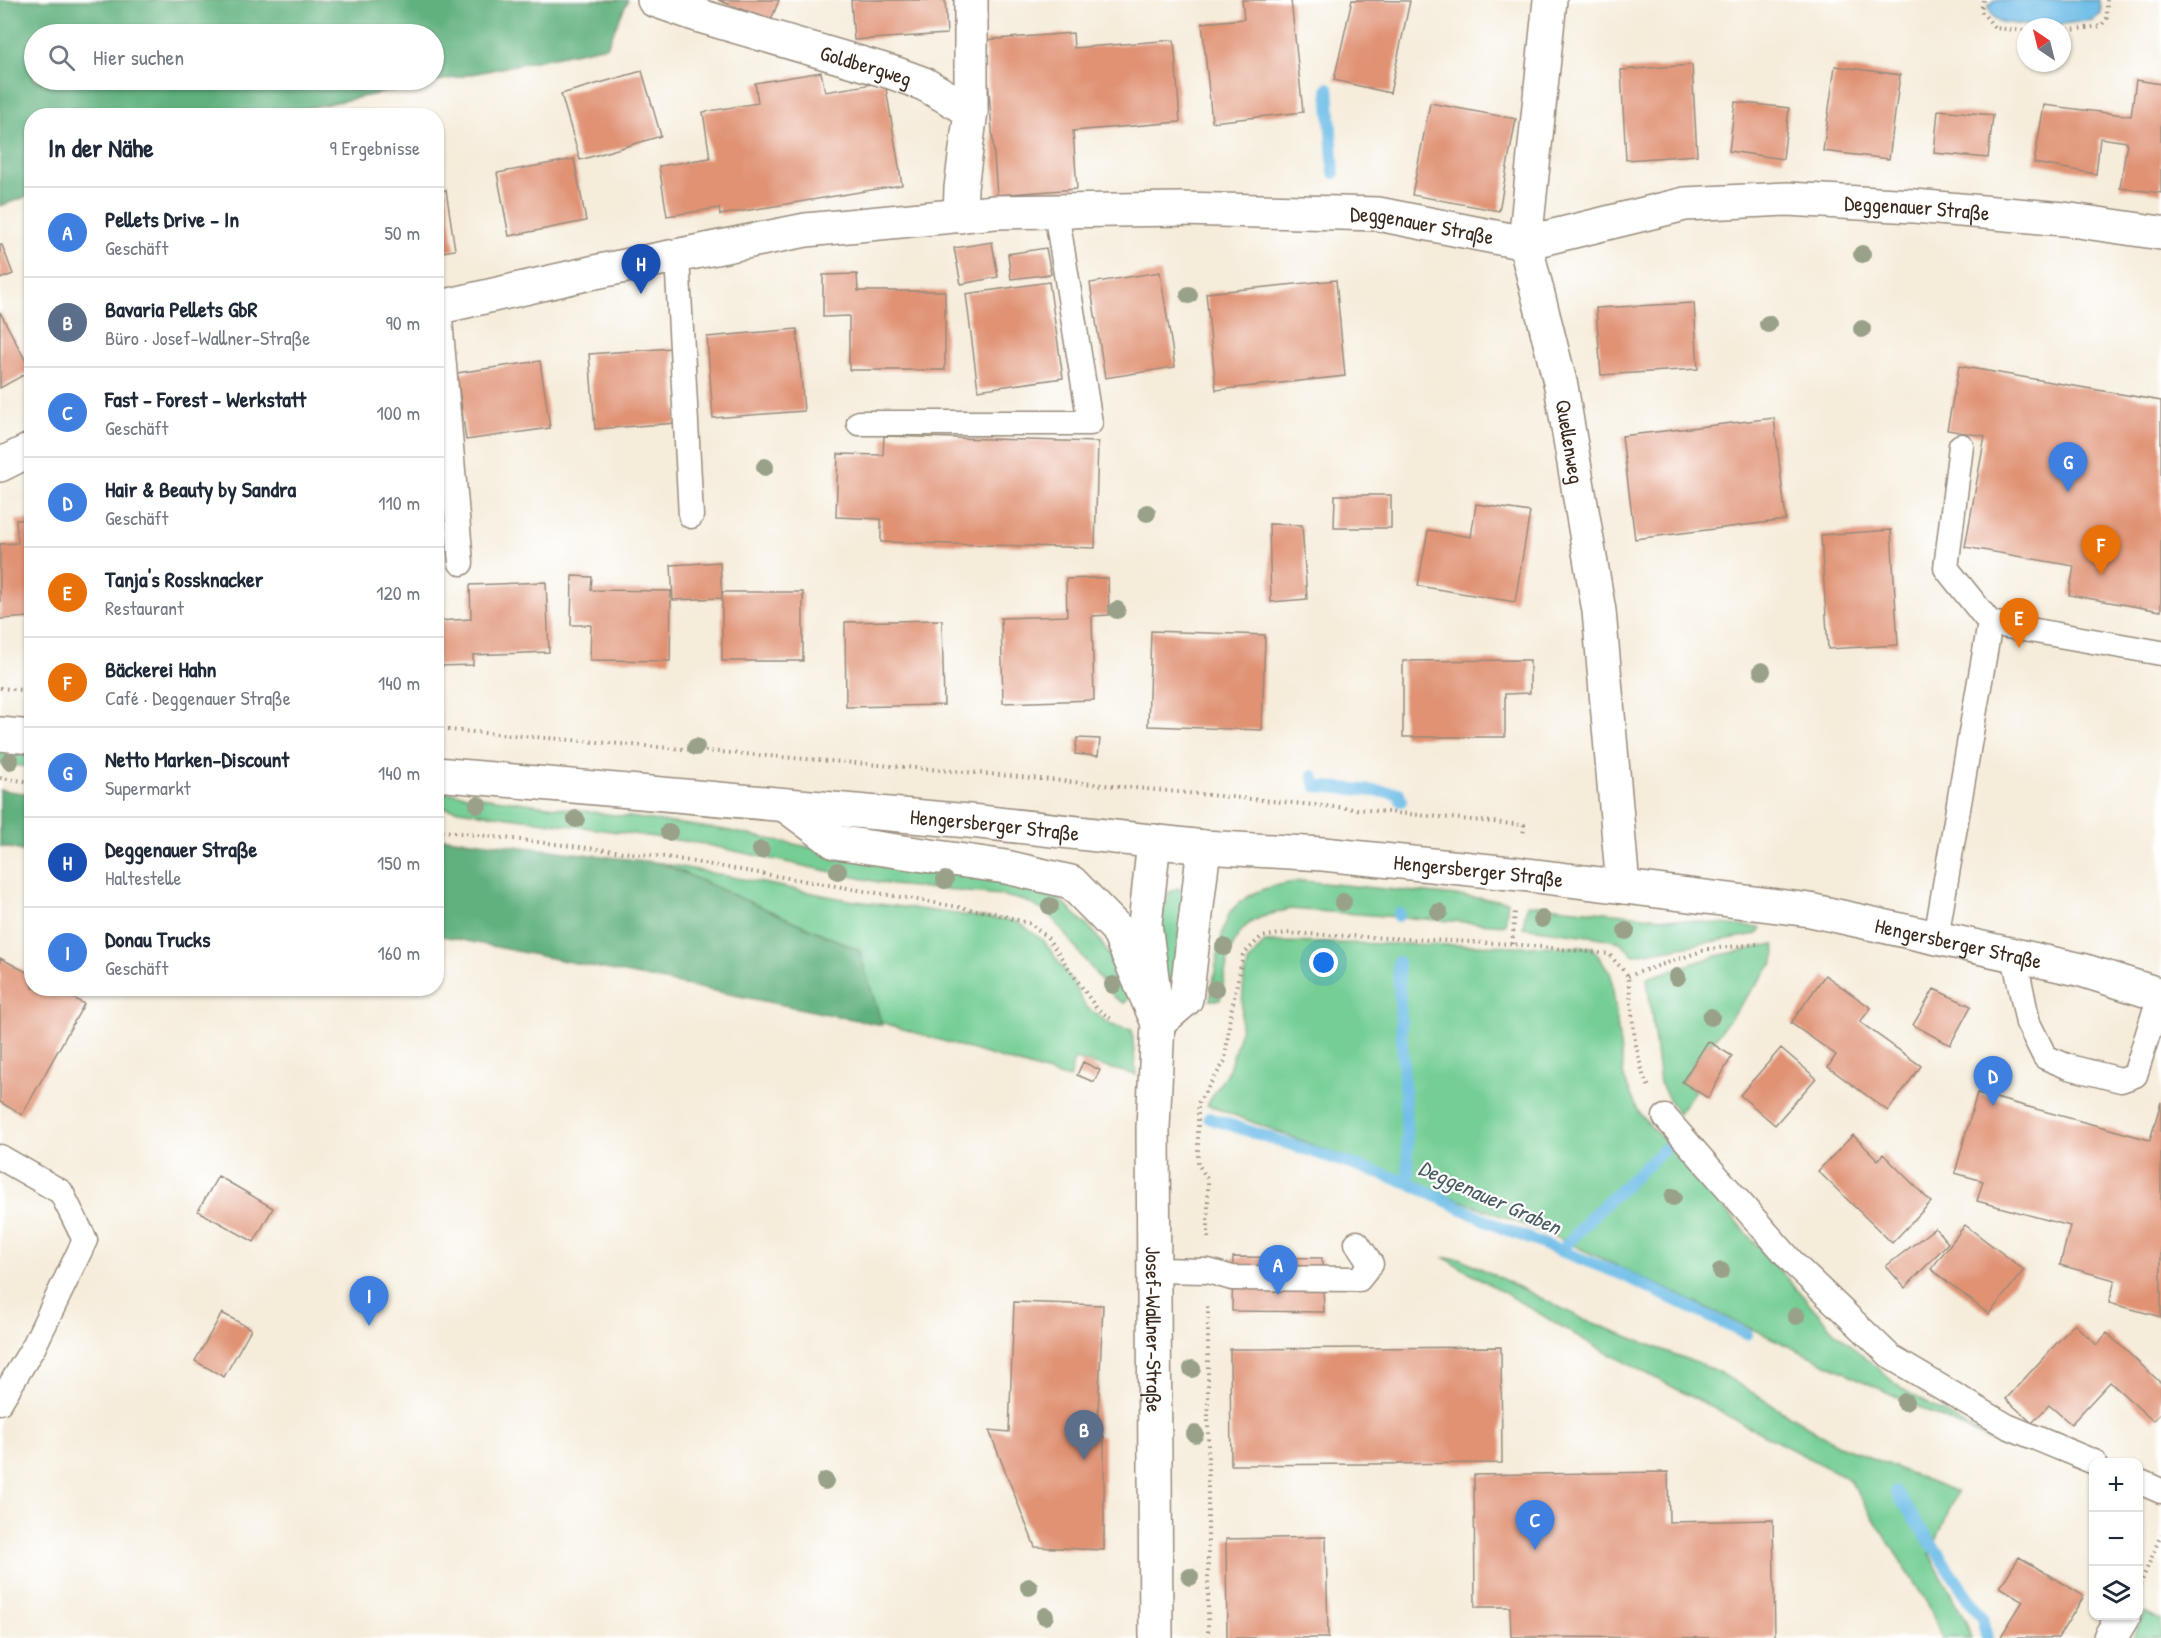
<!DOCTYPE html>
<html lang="de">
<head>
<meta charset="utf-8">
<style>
  :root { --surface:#fff; --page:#f2f2f3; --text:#1f2937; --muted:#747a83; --line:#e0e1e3; --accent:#1f6fb2 }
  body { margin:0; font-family:"Patrick Hand",sans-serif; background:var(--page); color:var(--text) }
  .controls { position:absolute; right:18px; bottom:18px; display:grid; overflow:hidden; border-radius:12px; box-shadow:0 2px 4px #0004 }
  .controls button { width:54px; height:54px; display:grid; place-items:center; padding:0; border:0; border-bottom:2px solid var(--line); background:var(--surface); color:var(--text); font:30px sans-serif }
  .compass { position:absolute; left:2017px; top:18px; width:54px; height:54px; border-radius:50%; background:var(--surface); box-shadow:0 2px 4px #0004; rotate:325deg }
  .you { position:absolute; left:1324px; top:963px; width:21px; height:21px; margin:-15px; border:4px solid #fff; border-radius:50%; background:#1a73e8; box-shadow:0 0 0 9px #1a73e833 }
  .badge { display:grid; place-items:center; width:39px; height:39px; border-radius:50%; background:var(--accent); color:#fff; font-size:20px; font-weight:700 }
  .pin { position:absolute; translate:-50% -50px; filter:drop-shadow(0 2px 3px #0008) }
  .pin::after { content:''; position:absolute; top:32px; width:21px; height:18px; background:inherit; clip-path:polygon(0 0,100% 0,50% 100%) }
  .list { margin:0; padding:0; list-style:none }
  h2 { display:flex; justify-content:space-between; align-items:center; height:78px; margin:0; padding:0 24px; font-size:26px }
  h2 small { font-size:20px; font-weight:400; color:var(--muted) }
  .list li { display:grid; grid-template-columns:39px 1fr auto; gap:18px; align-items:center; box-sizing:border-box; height:90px; padding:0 24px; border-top:2px solid var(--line) }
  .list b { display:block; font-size:22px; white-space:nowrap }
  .list p { margin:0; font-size:20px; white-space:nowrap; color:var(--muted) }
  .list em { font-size:20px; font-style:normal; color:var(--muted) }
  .icon { flex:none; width:33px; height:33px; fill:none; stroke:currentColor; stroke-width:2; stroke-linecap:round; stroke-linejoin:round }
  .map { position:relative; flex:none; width:2161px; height:1638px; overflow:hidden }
  .search { position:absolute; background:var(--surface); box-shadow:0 2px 4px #0004; left:24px; top:24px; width:420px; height:66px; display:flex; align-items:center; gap:15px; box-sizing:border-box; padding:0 21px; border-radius:33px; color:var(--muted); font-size:22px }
  .panel { position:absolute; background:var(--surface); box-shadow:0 2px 4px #0004; left:24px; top:108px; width:420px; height:888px; border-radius:24px }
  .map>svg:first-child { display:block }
  .green { fill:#75ce94; stroke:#587c59; stroke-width:1.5 }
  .forest { fill:#60b17e; stroke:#4e6e4e; stroke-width:1.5; fill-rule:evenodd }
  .water { fill:#6cbce7; stroke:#547382; stroke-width:1.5 }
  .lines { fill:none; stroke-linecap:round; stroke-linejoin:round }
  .stream { stroke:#6cbce7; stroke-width:12 }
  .building { fill:#e09273 }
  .service-casing { stroke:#988b7c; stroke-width:27 }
  .minor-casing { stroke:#988b7c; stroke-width:36 }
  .tertiary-casing { stroke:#988b7c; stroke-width:36 }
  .secondary-casing { stroke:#988b7c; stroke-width:36 }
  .path { stroke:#988b7c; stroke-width:4; stroke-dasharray:1.5 4.5; stroke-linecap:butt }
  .service { stroke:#fff; stroke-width:24 }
  .minor { stroke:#fff; stroke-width:33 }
  .tertiary { stroke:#fff; stroke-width:33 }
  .secondary { stroke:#fff; stroke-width:33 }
  .tree { fill:#9aa189 }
  .labels { text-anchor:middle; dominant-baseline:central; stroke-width:4.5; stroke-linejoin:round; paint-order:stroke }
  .street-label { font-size:21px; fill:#3b2a1e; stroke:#fff }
  .water-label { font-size:22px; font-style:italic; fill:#4c5d64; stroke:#fff }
</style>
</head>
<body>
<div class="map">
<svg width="2161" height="1638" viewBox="0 0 2161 1638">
  <rect width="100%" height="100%" fill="#fff"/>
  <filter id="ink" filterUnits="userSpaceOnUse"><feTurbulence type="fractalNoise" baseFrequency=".0167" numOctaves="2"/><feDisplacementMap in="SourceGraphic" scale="12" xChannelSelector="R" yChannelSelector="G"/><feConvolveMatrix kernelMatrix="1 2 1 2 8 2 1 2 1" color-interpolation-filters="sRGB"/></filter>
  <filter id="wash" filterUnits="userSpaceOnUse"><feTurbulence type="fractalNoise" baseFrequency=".008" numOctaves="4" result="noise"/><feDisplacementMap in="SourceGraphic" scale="24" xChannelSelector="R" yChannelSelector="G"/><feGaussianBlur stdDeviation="1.35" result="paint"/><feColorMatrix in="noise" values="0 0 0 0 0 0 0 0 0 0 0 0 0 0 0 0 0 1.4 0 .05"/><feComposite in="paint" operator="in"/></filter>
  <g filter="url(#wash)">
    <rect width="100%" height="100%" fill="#f5ecda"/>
    <path class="green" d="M 0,749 L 31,752 L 31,767 L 0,764 Z
      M 437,791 L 725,830 L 896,865 L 1031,882 L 1061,901 L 1095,933 L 1125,980 L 1127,1001 L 1124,1003 L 1114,997 L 1049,914 L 1028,902 L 1001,895 L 892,885 L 698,843 L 437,807 Z
      M 661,863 L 848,900 L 1018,922 L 1044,941 L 1073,983 L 1085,1006 L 1111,1025 L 1132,1030 L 1136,1075 L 1074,1059 L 1069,1079 L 880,1022 L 859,950 Z
      M 1303,881 L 1508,901 L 1505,925 L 1290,909 C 1275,913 1253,917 1243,929 C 1227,946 1225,978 1220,1000 L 1210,1000 C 1214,981 1221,922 1232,910 C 1250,889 1278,884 1303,881 Z
      M 1178,888 L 1182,892 L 1184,907 L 1168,1002 L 1158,926 L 1169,892 Z
      M 1527,904 L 1761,928 L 1757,934 L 1634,955 L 1620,942 L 1596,937 L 1523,927 Z
      M 1265,942 L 1592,947 L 1611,974 L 1624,1078 L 1639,1113 L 1834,1331 L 1902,1389 L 2000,1445 L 1549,1234 L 1207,1105 L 1229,1069 L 1240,1033 L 1244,979 L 1249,961 Z
      M 1774,944 L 1776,953 L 1773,963 L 1711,1043 L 1708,1042 L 1682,1081 L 1695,1090 L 1678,1115 L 1660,1083 L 1647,978 L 1716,956 Z
      M 1445,1258 L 1460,1258 L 1583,1319 L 1717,1371 L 1836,1444 L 1957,1492 L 1930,1555 L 1966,1622 L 1972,1638 L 1942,1638 L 1929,1606 L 1849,1479 L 1598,1348 Z
      M 2146,1612 L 2161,1620 L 2161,1638 L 2132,1638 Z"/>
    <path class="forest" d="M 0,0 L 628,0 L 607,46 L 275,115 L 32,116 L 31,195 L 0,206 ZM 34,34 L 434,34 L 434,80 L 34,80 Z
      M 0,790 L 31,794 L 31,853 L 0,846 Z
      M 437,837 L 661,863 L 859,950 L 882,1025 L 437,935 Z"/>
    <path class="water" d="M 1995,0 L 2100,0 L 2101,14 L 2093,20 L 2041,27 L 1999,22 L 1992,15 L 1988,7 Z"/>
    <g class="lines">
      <path class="stream" d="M 1328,88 L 1334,173
        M 1313,776 L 1316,786 L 1399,793 L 1401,801
        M 1398,916 L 1399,913
        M 1398,962 L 1409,1183
        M 1209,1118 L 1409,1183 L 1502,1228 L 1623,1275 L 1746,1334
        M 1561,1251 L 1589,1219 L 1664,1149
        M 1896,1492 L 1982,1618 L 1987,1638"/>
    </g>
    <g id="blocks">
      <path class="building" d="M 718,0 L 779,0 L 771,20 Z
        M 851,0 L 945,0 L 947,34 L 854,40 Z
        M 1242,0 L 1291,0 L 1303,112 L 1212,122 L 1202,23 L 1244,19 Z
        M 1352,0 L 1410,1 L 1390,93 L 1334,80 Z
        M 1073,33 L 1074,48 L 1174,40 L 1180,122 L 1073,131 L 1077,189 L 997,195 L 985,40 Z
        M 1692,65 L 1697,155 L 1626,160 L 1621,70 Z
        M 1835,66 L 1900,75 L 1889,159 L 1823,151 Z
        M 642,71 L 661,136 L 580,160 L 561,94 Z
        M 821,72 L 825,92 L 885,82 L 902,185 L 720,215 L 719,208 L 667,216 L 659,166 L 710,158 L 703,112 L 758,103 L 755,83 Z
        M 2136,80 L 2161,84 L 2161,193 L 2120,188 L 2127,142 L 2100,138 L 2096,174 L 2034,163 L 2044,105 L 2131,116 Z
        M 1735,102 L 1789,108 L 1783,159 L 1729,151 Z
        M 1430,103 L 1516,119 L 1499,211 L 1412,195 Z
        M 1938,110 L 1993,115 L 1988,158 L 1934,153 Z
        M 574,159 L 586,221 L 509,236 L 497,173 Z
        M 446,190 L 455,250 L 436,253 L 436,192 Z
        M 992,242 L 998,277 L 961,284 L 954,248 Z
        M 0,245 L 2,245 L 13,274 L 0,279 Z
        M 1046,248 L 1051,274 L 1011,279 L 1008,254 Z
        M 1160,272 L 1175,367 L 1105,378 L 1090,283 Z
        M 857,274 L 858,291 L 945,291 L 945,370 L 849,370 L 849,316 L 823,317 L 823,275 Z
        M 1336,280 L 1345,376 L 1216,390 L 1206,293 Z
        M 1049,282 L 1063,378 L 978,390 L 966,294 Z
        M 1694,303 L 1698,369 L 1601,375 L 1596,308 Z
        M 0,312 L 31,371 L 0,388 Z
        M 797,329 L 804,411 L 713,418 L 707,337 Z
        M 672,348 L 677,423 L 595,429 L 589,354 Z
        M 540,361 L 550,428 L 466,440 L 457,373 Z
        M 1959,366 L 2161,401 L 2161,611 L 2069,595 L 2074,566 L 1965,547 L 1985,436 L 1947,430 Z
        M 1774,418 L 1786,520 L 1635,539 L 1622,436 Z
        M 884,436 L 1098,442 L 1095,548 L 881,542 L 881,519 L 836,517 L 838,454 L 883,455 Z
        M 1335,495 L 1391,495 L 1391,528 L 1334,528 Z
        M 1476,504 L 1530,512 L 1515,602 L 1418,586 L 1428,530 L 1471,537 Z
        M 32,519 L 32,617 L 0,619 L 0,544 L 18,543 L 16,520 Z
        M 1269,524 L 1302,525 L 1307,599 L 1271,602 Z
        M 1891,530 L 1898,645 L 1828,649 L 1821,535 Z
        M 720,562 L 722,598 L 673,600 L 671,565 Z
        M 572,576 L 592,577 L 591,590 L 671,591 L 670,661 L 590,660 L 591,625 L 571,625 Z
        M 1092,578 L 1108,578 L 1109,615 L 1092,616 L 1094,700 L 1003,703 L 1001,618 L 1067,616 L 1066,579 Z
        M 546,582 L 549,652 L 473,655 L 473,665 L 437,666 L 436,621 L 471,619 L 470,585 Z
        M 722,592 L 803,592 L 803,661 L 722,661 Z
        M 942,620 L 944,705 L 846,707 L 845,622 Z
        M 1151,631 L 1265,635 L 1262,730 L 1148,726 Z
        M 1530,660 L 1530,693 L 1505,694 L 1505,737 L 1403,737 L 1403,661 Z
        M 1077,738 L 1100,739 L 1098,756 L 1075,754 Z
        M 0,958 L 32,975 L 32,988 L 56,988 L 84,1004 L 22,1115 L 0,1102 Z
        M 1825,975 L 1871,1008 L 1860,1022 L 1921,1066 L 1888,1111 L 1828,1067 L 1836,1055 L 1791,1023 Z
        M 1934,989 L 1971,1006 L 1950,1045 L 1913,1025 Z
        M 1708,1041 L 1732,1056 L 1708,1098 L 1682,1082 Z
        M 1781,1048 L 1816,1078 L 1775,1125 L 1740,1095 Z
        M 1083,1062 L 1100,1070 L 1094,1082 L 1077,1075 Z
        M 1977,1093 L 2150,1140 L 2161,1102 L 2161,1317 L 2109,1303 L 2115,1280 L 2060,1265 L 2070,1226 L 1977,1201 L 1983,1181 L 1955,1173 Z
        M 1853,1135 L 1878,1160 L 1883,1154 L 1931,1202 L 1892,1243 L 1818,1171 Z
        M 218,1176 L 273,1208 L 254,1242 L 198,1211 Z
        M 1965,1225 L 2024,1270 L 1989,1314 L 1931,1269 Z
        M 1935,1228 L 1948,1243 L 1905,1288 L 1886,1266 Z
        M 1233,1257 L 1322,1258 L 1324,1312 L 1232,1311 Z
        M 1014,1302 L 1103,1305 L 1097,1436 L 1104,1436 L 1104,1550 L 1035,1547 L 989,1430 L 1009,1432 Z
        M 222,1313 L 251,1329 L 224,1377 L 195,1361 Z
        M 2074,1324 L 2097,1345 L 2107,1333 L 2161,1383 L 2161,1413 L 2153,1421 L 2110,1382 L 2071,1424 L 2049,1405 L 2032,1423 L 2006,1399 Z
        M 1501,1347 L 1502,1463 L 1231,1465 L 1230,1349 Z
        M 1668,1472 L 1669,1522 L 1773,1520 L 1775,1638 L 1511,1637 L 1510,1607 L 1475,1607 L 1474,1475 Z
        M 1326,1537 L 1328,1638 L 1227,1638 L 1226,1539 Z
        M 2019,1557 L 2084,1596 L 2058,1638 L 2000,1638 L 2023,1601 L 2000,1587 Z"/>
    </g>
  </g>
  <g filter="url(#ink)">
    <use href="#blocks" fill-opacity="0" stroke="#988b7c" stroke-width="1.5"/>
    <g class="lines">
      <defs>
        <path id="service" d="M 677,256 L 691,516
          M 439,308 L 461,563
          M 859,423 L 1090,423 L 1056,211
          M 1961,446 L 1946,568 L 1990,623
          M 1936,938 C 1953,833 1972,728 1990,623 L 2161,653
          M 2014,955 L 2028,1023 L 2045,1057 L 2069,1067 L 2121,1080 L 2135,1075 L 2160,995
          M 1665,1117 L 1795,1265 L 1892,1358 L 2007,1426 L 2094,1462
          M 0,1157 L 61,1192 L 85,1240 L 34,1346 L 0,1402
          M 1155,1270 L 1208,1271 L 1232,1278 L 1359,1279 L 1371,1264 L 1357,1243
          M 2138,1481 L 2161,1491"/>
        <g id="minor">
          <path id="s1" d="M 654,0 L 700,16 L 894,73 L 924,84 L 971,111 L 961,188 L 960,216"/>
          <path d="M 971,0 L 971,111"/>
          <path id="s2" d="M 1550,0 L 1525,243 L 1561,386 L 1599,611 L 1623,887"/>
          <path id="s3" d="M 436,308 L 595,272 L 806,230 L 995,212 L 1180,209 L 1378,214 L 1525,243 L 1685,204 L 1787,199 L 1914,206 L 2064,219 L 2161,233"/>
          <path d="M 0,465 L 32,449"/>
          <path id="s4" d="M 1154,841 L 1145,924 L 1158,1023 L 1153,1127 L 1156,1638"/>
          <path d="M 1158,1023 L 1186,999 L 1204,847"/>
          <path d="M 2110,1638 L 2123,1616"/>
        </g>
        <path id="tertiary" d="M 785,805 L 835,842 L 1006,867 L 1071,882 L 1117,929 L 1158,1023"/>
        <g id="secondary">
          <path d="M 0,734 L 32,737"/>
          <path id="s5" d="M 436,774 L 980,822 L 1204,847 L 1323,854 L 1520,874 L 1810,910 L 2082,970 L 2161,995"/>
        </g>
      </defs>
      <use href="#service" class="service-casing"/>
      <use href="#minor" class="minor-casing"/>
      <use href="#tertiary" class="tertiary-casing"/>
      <use href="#secondary" class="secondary-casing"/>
      <path class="path" d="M 1983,0 L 1981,11 L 1995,28 L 2026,31
        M 2062,31 L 2101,26 L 2107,18 L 2107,0
        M 0,688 L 32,691
        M 436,729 L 978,773 L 1524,825 L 1523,836
        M 0,778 L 32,782
        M 436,830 L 665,857 L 994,913 L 1031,924 L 1047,937 L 1097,1009 L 1114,1021
        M 1512,944 L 1515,912
        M 1628,976 L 1708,949 L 1758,944
        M 1208,1238 L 1208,1180 L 1198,1164 L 1198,1103 L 1225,1061 L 1230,1017 L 1243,955 L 1261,937 L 1286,933 L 1512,944 L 1609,954 L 1628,976 L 1635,1041 L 1644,1078 L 1650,1089
        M 2140,1585 L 2161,1535
        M 1208,1638 L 1208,1306"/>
      <use href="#service" class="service"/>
      <use href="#minor" class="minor"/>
      <use href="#tertiary" class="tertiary"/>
      <use href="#secondary" class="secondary"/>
    </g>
    <g class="tree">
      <circle cx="1862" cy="254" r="9"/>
      <circle cx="1189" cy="295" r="9"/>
      <circle cx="1768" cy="324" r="9"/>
      <circle cx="1862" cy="329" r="9"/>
      <circle cx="765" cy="467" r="9"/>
      <circle cx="1147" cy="513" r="9"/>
      <circle cx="1117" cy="610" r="9"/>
      <circle cx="1762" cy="671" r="9"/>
      <circle cx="696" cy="747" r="9"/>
      <circle cx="10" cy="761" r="9"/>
      <circle cx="478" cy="805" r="9"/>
      <circle cx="576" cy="819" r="9"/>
      <circle cx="669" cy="832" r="9"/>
      <circle cx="761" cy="850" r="9"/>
      <circle cx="838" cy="871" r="9"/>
      <circle cx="945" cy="880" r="9"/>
      <circle cx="1343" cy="902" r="9"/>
      <circle cx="1050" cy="906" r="9"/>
      <circle cx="1439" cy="912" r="9"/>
      <circle cx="1542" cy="919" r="9"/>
      <circle cx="1626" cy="931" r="9"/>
      <circle cx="1224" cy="947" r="9"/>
      <circle cx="1677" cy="977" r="9"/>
      <circle cx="1113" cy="985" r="9"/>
      <circle cx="1215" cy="989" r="9"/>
      <circle cx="1711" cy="1017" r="9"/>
      <circle cx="1673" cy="1197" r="9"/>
      <circle cx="1721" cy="1271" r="9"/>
      <circle cx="1796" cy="1316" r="9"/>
      <circle cx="1192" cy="1369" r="9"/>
      <circle cx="1905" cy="1402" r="9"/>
      <circle cx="1195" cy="1434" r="9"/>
      <circle cx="825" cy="1481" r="9"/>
      <circle cx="1190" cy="1577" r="9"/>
      <circle cx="1029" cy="1587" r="9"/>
      <circle cx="1045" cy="1616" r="9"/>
    </g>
  </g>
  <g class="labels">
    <g class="street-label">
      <text stroke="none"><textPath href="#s1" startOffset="222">Goldbergweg</textPath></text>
      <text stroke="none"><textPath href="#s3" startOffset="1498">Deggenauer Straße</textPath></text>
      <text stroke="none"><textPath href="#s3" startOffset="996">Deggenauer Straße</textPath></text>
      <text stroke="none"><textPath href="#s2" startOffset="448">Quellenweg</textPath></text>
      <text stroke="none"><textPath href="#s5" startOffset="561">Hengersberger Straße</textPath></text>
      <text stroke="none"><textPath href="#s5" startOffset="1047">Hengersberger Straße</textPath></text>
      <text stroke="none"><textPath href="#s5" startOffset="1533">Hengersberger Straße</textPath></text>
      <text stroke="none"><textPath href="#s4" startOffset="490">Josef-Wallner-Straße</textPath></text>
    </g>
    <g class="water-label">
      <text transform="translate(1490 1197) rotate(24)">Deggenauer Graben</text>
    </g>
  </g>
</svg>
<div class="controls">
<button>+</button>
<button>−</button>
<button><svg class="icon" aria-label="layers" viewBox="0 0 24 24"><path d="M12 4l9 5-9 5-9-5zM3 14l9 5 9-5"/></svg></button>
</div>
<svg class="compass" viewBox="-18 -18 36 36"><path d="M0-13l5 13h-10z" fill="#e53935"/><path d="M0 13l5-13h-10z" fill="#747a83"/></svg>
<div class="you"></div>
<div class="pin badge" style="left:1278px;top:1295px;background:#3f7fe0">A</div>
<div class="pin badge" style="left:1084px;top:1460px;background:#5c6f8a">B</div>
<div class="pin badge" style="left:1535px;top:1550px;background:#3f7fe0">C</div>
<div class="pin badge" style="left:1993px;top:1106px;background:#3f7fe0">D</div>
<div class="pin badge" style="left:2019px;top:648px;background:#e8710a">E</div>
<div class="pin badge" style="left:2101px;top:575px;background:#e8710a">F</div>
<div class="pin badge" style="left:2068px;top:492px;background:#3f7fe0">G</div>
<div class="pin badge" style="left:641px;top:294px;background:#1a4fb4">H</div>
<div class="pin badge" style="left:369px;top:1326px;background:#3f7fe0">I</div>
<div class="search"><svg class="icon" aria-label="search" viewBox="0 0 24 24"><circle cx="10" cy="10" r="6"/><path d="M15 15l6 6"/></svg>Hier suchen</div>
<section class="panel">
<h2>In der Nähe<small>9 Ergebnisse</small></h2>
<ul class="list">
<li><span class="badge" style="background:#3f7fe0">A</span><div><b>Pellets Drive - In</b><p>Geschäft</p></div><em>50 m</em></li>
<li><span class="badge" style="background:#5c6f8a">B</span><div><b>Bavaria Pellets GbR</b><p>Büro · Josef-Wallner-Straße</p></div><em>90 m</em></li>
<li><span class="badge" style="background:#3f7fe0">C</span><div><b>Fast - Forest - Werkstatt</b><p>Geschäft</p></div><em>100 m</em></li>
<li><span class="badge" style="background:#3f7fe0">D</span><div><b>Hair &amp; Beauty by Sandra</b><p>Geschäft</p></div><em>110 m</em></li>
<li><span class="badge" style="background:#e8710a">E</span><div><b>Tanja's Rossknacker</b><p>Restaurant</p></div><em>120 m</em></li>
<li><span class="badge" style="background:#e8710a">F</span><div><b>Bäckerei Hahn</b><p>Café · Deggenauer Straße</p></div><em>140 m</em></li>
<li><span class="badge" style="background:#3f7fe0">G</span><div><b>Netto Marken-Discount</b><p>Supermarkt</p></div><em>140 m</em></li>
<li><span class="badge" style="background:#1a4fb4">H</span><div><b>Deggenauer Straße</b><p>Haltestelle</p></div><em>150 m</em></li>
<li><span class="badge" style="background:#3f7fe0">I</span><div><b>Donau Trucks</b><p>Geschäft</p></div><em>160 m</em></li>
</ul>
</section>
</div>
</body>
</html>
